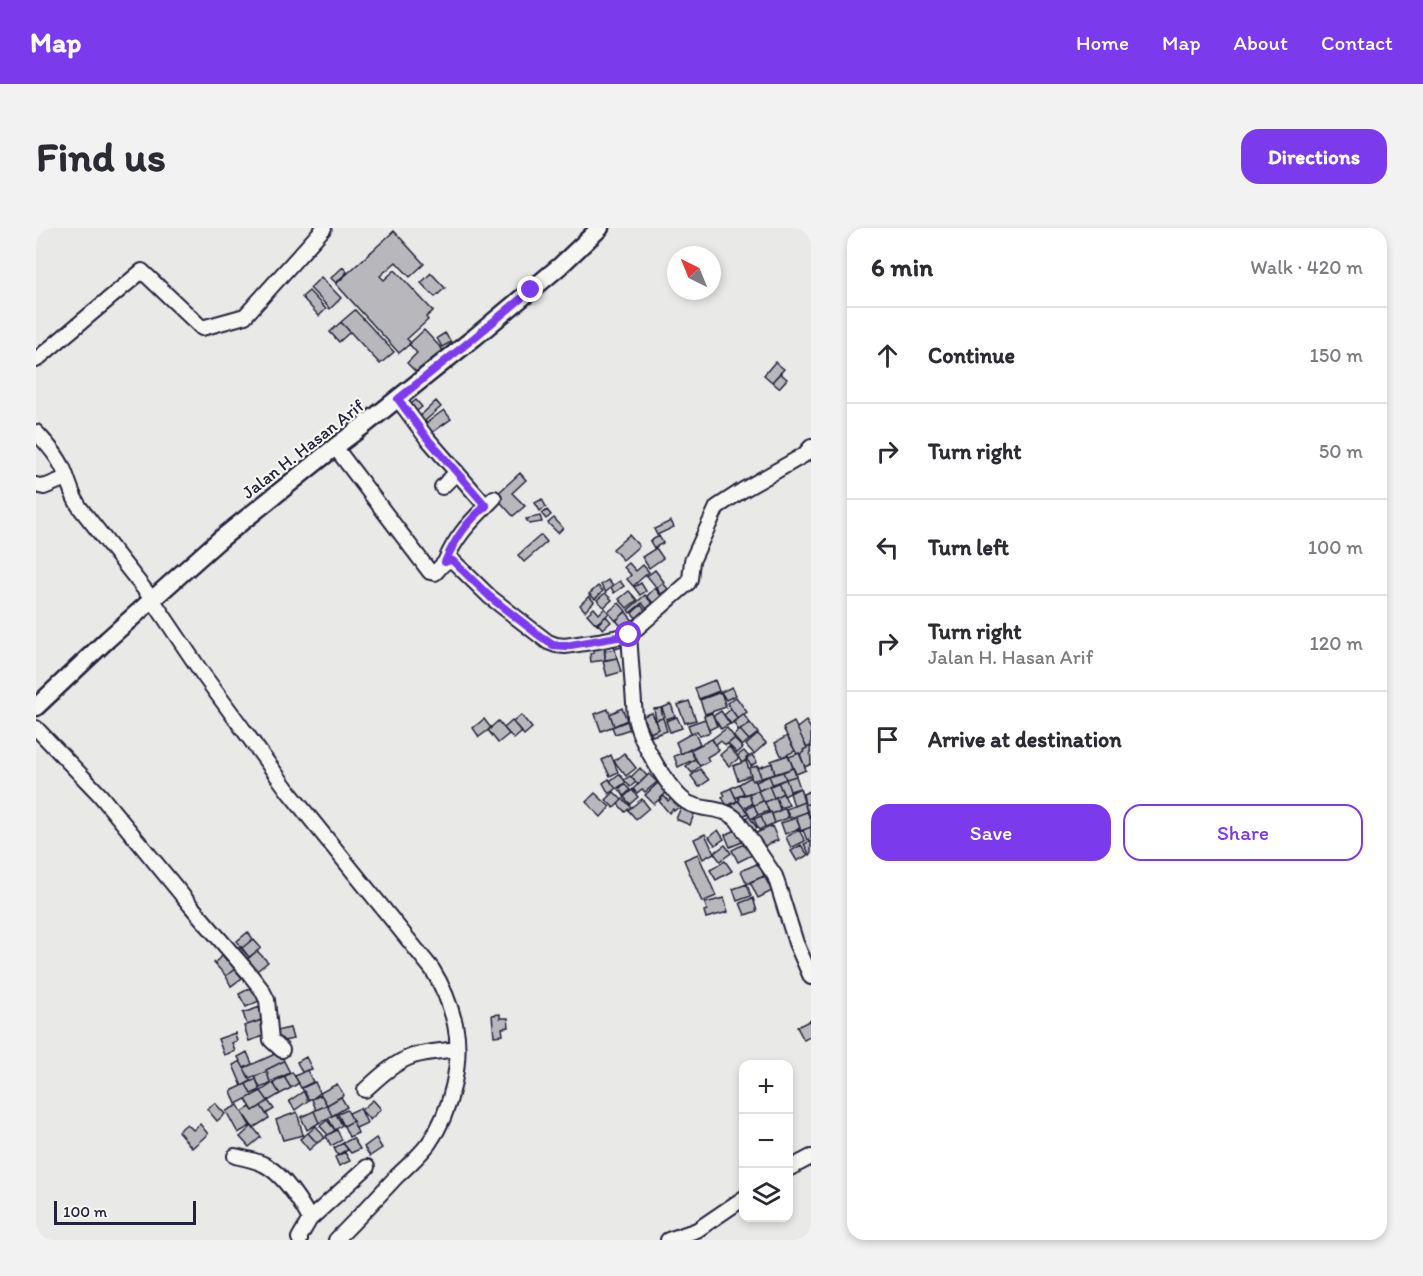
<!DOCTYPE html>
<html lang="en">
<head>
<meta charset="utf-8">
<style>
  :root { --surface:#fff; --page:#f2f2f3; --text:#2b2b33; --muted:#7c7c81; --line:#e1e1e2; --accent:#7c3aed }
  body { margin:0; font-family:Itim,sans-serif; background:var(--page); color:var(--text) }
  .controls { position:absolute; right:18px; bottom:18px; display:grid; overflow:hidden; border-radius:12px; box-shadow:0 3px 9px #0003 }
  .controls button { width:54px; height:54px; display:grid; place-items:center; padding:0; border:0; border-bottom:2px solid var(--line); background:var(--surface); color:var(--text); font:30px sans-serif }
  .compass { position:absolute; left:631px; top:18px; width:54px; height:54px; border-radius:50%; background:var(--surface); box-shadow:0 3px 9px #0003; rotate:317deg }
  .scale { position:absolute; left:18px; bottom:15px; width:142px; box-sizing:border-box; padding-left:6px; border:3px solid #22223b; border-top:0; font-size:16px; line-height:21px; white-space:nowrap; color:#22223b; -webkit-text-stroke:4px #f6f6f2; paint-order:stroke }
  .stop { position:absolute; width:18px; height:18px; margin:-14px; border:4px solid #7c3aed; border-radius:50%; background:#fff }
  .stop.end { background:#7c3aed; border-color:#fff; box-shadow:0 2px 6px #0008 }
  .list { margin:0; padding:0; list-style:none }
  h2 { display:flex; justify-content:space-between; align-items:center; height:78px; margin:0; padding:0 24px; font-size:26px }
  h2 small { font-size:20px; font-weight:400; color:var(--muted) }
  .list li { display:grid; grid-template-columns:39px 1fr auto; gap:18px; align-items:center; box-sizing:border-box; height:96px; padding:0 24px; border-top:2px solid var(--line) }
  .list b { display:block; font-size:22px; white-space:nowrap }
  .list p { margin:0; font-size:20px; white-space:nowrap; color:var(--muted) }
  .list em { font-size:20px; font-style:normal; color:var(--muted) }
  .actions { display:flex; gap:12px; padding:18px 24px }
  .actions a { flex:1; padding:14px 0; border:2px solid var(--accent); border-radius:18px; text-align:center; font-size:21px; color:var(--accent) }
  .actions .main { background:var(--accent); color:#fff }
  .icon { flex:none; width:33px; height:33px; fill:none; stroke:currentColor; stroke-width:2; stroke-linecap:round; stroke-linejoin:round }
  .map { position:relative; flex:none; width:775px; height:1012px; overflow:hidden; border-radius:18px }
  header { display:flex; align-items:center; gap:36px; box-sizing:border-box; height:84px; padding:0 30px; background:var(--accent); color:#fff }
  header strong { font-size:28px }
  nav { display:flex; gap:33px; margin-inline-start:auto; font-size:21px }
  .intro { display:flex; align-items:center; justify-content:space-between; box-sizing:border-box; height:144px; padding:0 36px }
  h1 { margin:0; font-size:42px }
  .button { padding:15px 27px; border-radius:18px; background:var(--accent); color:#fff; font-size:21px; font-weight:700 }
  main { display:flex; gap:36px; padding:0 36px }
  aside { flex:1; background:var(--surface); border-radius:18px; box-shadow:0 3px 9px #0003 }
  .map>svg:first-child { display:block }
  .building { fill:#b8b8bc; stroke:#22223b; stroke-width:1.5 }
  .lines { fill:none; stroke-linecap:round; stroke-linejoin:round }
  .minor-casing { stroke:#22223b; stroke-width:18 }
  .major-casing { stroke:#22223b; stroke-width:21 }
  .minor { stroke:#f6f6f2; stroke-width:14 }
  .major { stroke:#f6f6f2; stroke-width:16 }
  .route { stroke:#7c3aed; stroke-width:8 }
  .labels { text-anchor:middle; dominant-baseline:central; stroke-width:4.5; stroke-linejoin:round; paint-order:stroke }
  .street-label { font-size:18px; fill:#22223b; stroke:#f6f6f2 }
</style>
</head>
<body>
<header>
<strong>Map</strong>
<nav><a>Home</a><a>Map</a><a>About</a><a>Contact</a></nav>
</header>
<div class="intro"><h1>Find us</h1><a class="button">Directions</a></div>
<main>
<div class="map">
<svg width="775" height="1012" viewBox="0 0 775 1012">
  <rect width="100%" height="100%" fill="#e9e9e7"/>
  <filter id="ink" filterUnits="userSpaceOnUse"><feTurbulence type="fractalNoise" baseFrequency=".0167" numOctaves="2"/><feDisplacementMap in="SourceGraphic" scale="12" xChannelSelector="R" yChannelSelector="G"/><feConvolveMatrix kernelMatrix="1 2 1 2 8 2 1 2 1" color-interpolation-filters="sRGB"/></filter>
  <g filter="url(#ink)">
    <path class="building" d="M 358,3 L 388,36 L 374,49 L 360,34 L 344,48 L 348,52 L 359,42 L 397,83 L 390,89 L 392,92 L 371,111 L 375,115 L 363,125 L 300,56 Z
      M 307,39 L 311,44 L 300,55 L 295,50 Z
      M 395,45 L 409,60 L 399,69 L 385,55 Z
      M 285,49 L 305,70 L 294,81 L 274,60 Z
      M 273,63 L 290,81 L 283,88 L 266,69 Z
      M 319,82 L 358,124 L 344,136 L 305,94 Z
      M 305,94 L 314,104 L 303,114 L 294,104 Z
      M 388,102 L 407,122 L 381,145 L 371,135 L 381,125 L 373,116 Z
      M 409,105 L 415,114 L 406,119 L 401,110 Z
      M 739,134 L 748,141 L 736,154 L 728,147 Z
      M 744,145 L 751,151 L 743,160 L 736,154 Z
      M 380,172 L 386,179 L 381,183 L 375,176 Z
      M 400,173 L 405,179 L 383,198 L 377,181 L 384,188 Z
      M 408,182 L 415,191 L 390,209 L 389,196 Z
      M 484,245 L 490,252 L 476,265 L 489,278 L 477,288 L 459,268 Z
      M 506,271 L 510,279 L 504,283 L 499,275 Z
      M 511,282 L 515,287 L 510,291 L 506,286 Z
      M 504,288 L 506,294 L 493,296 L 490,291 Z
      M 518,290 L 527,300 L 522,305 L 512,295 Z
      M 635,293 L 638,299 L 621,307 L 618,301 Z
      M 505,307 L 511,314 L 488,334 L 482,327 Z
      M 593,307 L 603,318 L 587,332 L 577,321 Z
      M 623,308 L 627,315 L 618,320 L 614,313 Z
      M 620,320 L 627,330 L 613,340 L 606,329 Z
      M 593,335 L 600,343 L 607,337 L 613,344 L 597,358 L 591,351 L 595,347 L 588,339 Z
      M 619,342 L 628,354 L 621,360 L 611,348 Z
      M 572,352 L 577,358 L 570,364 L 565,357 Z
      M 584,353 L 588,358 L 578,365 L 575,359 Z
      M 605,355 L 610,363 L 604,367 L 598,359 Z
      M 627,355 L 632,361 L 625,366 L 621,360 Z
      M 562,358 L 567,363 L 559,371 L 553,366 Z
      M 619,360 L 629,373 L 621,380 L 611,368 Z
      M 593,363 L 601,372 L 591,380 L 583,371 Z
      M 569,365 L 576,372 L 568,379 L 561,372 Z
      M 609,367 L 621,381 L 615,386 L 606,375 L 594,385 L 592,382 Z
      M 553,368 L 558,374 L 549,383 L 544,377 Z
      M 583,375 L 590,383 L 580,393 L 572,384 Z
      M 605,377 L 612,386 L 603,393 L 596,385 Z
      M 558,380 L 563,386 L 569,380 L 573,385 L 561,397 L 551,386 Z
      M 590,384 L 597,393 L 587,401 L 580,392 Z
      M 570,388 L 575,394 L 567,401 L 561,395 Z
      M 586,410 L 589,418 L 579,421 L 577,413 Z
      M 568,416 L 569,432 L 555,434 L 554,426 L 558,425 L 557,417 Z
      M 579,421 L 581,430 L 569,432 L 569,423 Z
      M 581,430 L 585,444 L 571,448 L 567,433 Z
      M 679,452 L 683,463 L 663,471 L 659,460 Z
      M 696,459 L 700,467 L 690,472 L 685,464 Z
      M 685,464 L 690,479 L 669,486 L 664,472 Z
      M 700,469 L 711,484 L 702,491 L 691,475 Z
      M 653,473 L 660,492 L 649,495 L 642,477 Z
      M 635,476 L 639,488 L 630,491 L 626,480 Z
      M 586,480 L 591,492 L 578,498 L 574,486 Z
      M 625,480 L 627,490 L 620,492 L 618,481 Z
      M 572,481 L 578,498 L 565,503 L 559,486 Z
      M 695,481 L 702,491 L 695,496 L 688,487 Z
      M 685,483 L 694,496 L 685,501 L 677,488 Z
      M 616,485 L 623,501 L 614,505 L 607,488 Z
      M 676,485 L 681,498 L 673,502 L 668,488 Z
      M 707,486 L 714,495 L 703,503 L 697,494 Z
      M 485,487 L 496,500 L 488,507 L 477,494 Z
      M 641,489 L 646,500 L 634,504 L 630,493 Z
      M 627,490 L 631,503 L 616,508 L 614,505 L 623,501 L 620,492 Z
      M 448,491 L 455,500 L 443,509 L 437,500 Z
      M 669,491 L 674,504 L 664,508 L 661,503 L 655,505 L 652,497 Z
      M 594,492 L 597,500 L 579,506 L 576,499 Z
      M 462,493 L 473,506 L 462,515 L 452,502 Z
      M 476,493 L 486,504 L 478,511 L 468,500 Z
      M 770,493 L 775,501 L 775,520 L 774,518 L 771,520 L 761,500 Z
      M 758,494 L 771,520 L 767,522 L 768,524 L 764,526 L 763,525 L 761,526 L 747,500 Z
      M 610,495 L 616,508 L 608,512 L 602,499 Z
      M 714,495 L 722,505 L 713,512 L 704,502 Z
      M 691,500 L 699,510 L 690,517 L 684,513 L 679,517 L 676,511 Z
      M 704,502 L 713,512 L 706,518 L 697,508 Z
      M 658,504 L 664,516 L 645,526 L 640,514 Z
      M 722,506 L 730,515 L 718,526 L 710,517 Z
      M 751,508 L 759,523 L 746,529 L 739,515 Z
      M 676,511 L 683,522 L 671,529 L 673,533 L 664,538 L 654,522 Z
      M 698,511 L 707,520 L 701,525 L 692,516 Z
      M 774,518 L 775,536 L 769,539 L 764,526 L 768,524 L 767,522 Z
      M 693,519 L 703,530 L 693,538 L 684,527 Z
      M 654,522 L 659,531 L 642,539 L 638,528 Z
      M 708,523 L 713,529 L 706,535 L 701,528 Z
      M 588,525 L 600,540 L 590,548 L 578,533 Z
      M 763,525 L 770,542 L 760,546 L 753,529 Z
      M 575,527 L 582,544 L 574,548 L 566,532 Z
      M 716,527 L 721,534 L 715,538 L 710,530 Z
      M 752,527 L 757,540 L 739,546 L 735,533 Z
      M 659,531 L 664,538 L 656,545 L 650,538 Z
      M 710,533 L 715,547 L 702,552 L 697,538 Z
      M 736,535 L 739,546 L 725,550 L 722,540 Z
      M 722,538 L 725,550 L 716,553 L 713,540 Z
      M 604,540 L 611,548 L 602,557 L 595,549 Z
      M 757,540 L 760,548 L 750,551 L 747,544 Z
      M 664,541 L 673,552 L 663,559 L 655,548 Z
      M 747,544 L 750,551 L 737,557 L 733,548 Z
      M 583,546 L 590,554 L 580,561 L 574,553 Z
      M 613,546 L 621,554 L 609,564 L 606,561 L 601,565 L 597,561 Z
      M 594,548 L 600,554 L 594,559 L 588,552 Z
      M 733,548 L 737,557 L 723,562 L 720,554 Z
      M 760,548 L 764,560 L 754,563 L 750,551 Z
      M 715,549 L 716,553 L 718,552 L 720,554 L 723,562 L 709,567 L 703,556 Z
      M 573,551 L 580,561 L 573,566 L 567,555 Z
      M 750,551 L 754,563 L 754,565 L 748,568 L 742,554 Z
      M 742,554 L 747,565 L 738,570 L 733,558 Z
      M 622,555 L 631,564 L 618,576 L 609,567 Z
      M 588,556 L 594,562 L 588,568 L 583,561 Z
      M 703,556 L 708,565 L 700,570 L 695,560 Z
      M 733,558 L 738,570 L 729,574 L 728,573 L 727,573 L 722,563 Z
      M 695,560 L 701,573 L 691,578 L 686,569 L 689,568 L 687,564 Z
      M 764,560 L 768,574 L 758,578 L 754,565 Z
      M 596,562 L 602,569 L 594,576 L 588,569 Z
      M 722,563 L 727,573 L 718,577 L 716,576 L 713,565 Z
      M 774,563 L 775,575 L 769,577 L 767,566 Z
      M 578,564 L 586,572 L 578,580 L 570,572 Z
      M 559,565 L 574,579 L 565,589 L 550,574 Z
      M 713,565 L 716,576 L 708,580 L 704,575 L 702,569 Z
      M 747,565 L 753,577 L 744,580 L 740,569 Z
      M 628,568 L 632,573 L 638,568 L 646,576 L 638,583 L 637,581 L 633,585 L 623,573 Z
      M 740,569 L 744,582 L 736,586 L 735,584 L 733,585 L 729,574 Z
      M 587,571 L 595,579 L 589,584 L 582,576 Z
      M 606,571 L 613,580 L 600,591 L 592,582 Z
      M 702,573 L 712,585 L 704,590 L 695,578 Z
      M 727,573 L 728,573 L 733,583 L 722,587 L 718,577 Z
      M 768,574 L 771,584 L 754,590 L 750,581 Z
      M 647,575 L 660,581 L 654,597 L 640,591 Z
      M 775,575 L 775,588 L 774,589 L 769,577 Z
      M 718,577 L 722,587 L 715,591 L 710,581 Z
      M 749,580 L 752,590 L 739,595 L 736,586 Z
      M 735,584 L 739,595 L 729,599 L 725,588 Z
      M 771,584 L 775,592 L 775,599 L 765,603 L 760,588 Z
      M 713,588 L 721,600 L 715,605 L 706,592 Z
      M 725,588 L 729,599 L 723,602 L 718,591 Z
      M 760,590 L 764,600 L 749,606 L 745,595 Z
      M 736,598 L 742,612 L 724,620 L 718,606 Z
      M 775,599 L 775,610 L 771,612 L 767,602 Z
      M 682,602 L 688,611 L 679,617 L 673,609 Z
      M 700,602 L 706,614 L 694,619 L 689,607 Z
      M 763,602 L 769,613 L 755,620 L 750,609 Z
      M 669,606 L 678,625 L 667,631 L 658,611 Z
      M 775,613 L 775,626 L 774,627 L 768,616 Z
      M 710,615 L 716,627 L 702,634 L 696,622 Z
      M 689,617 L 695,625 L 684,633 L 678,625 Z
      M 765,617 L 772,627 L 761,633 L 755,623 Z
      M 662,626 L 680,668 L 666,674 L 648,632 Z
      M 689,633 L 696,643 L 680,652 L 674,642 Z
      M 723,635 L 728,648 L 711,656 L 705,643 Z
      M 728,648 L 736,663 L 722,670 L 714,654 Z
      M 711,656 L 715,668 L 701,673 L 697,661 Z
      M 688,670 L 692,684 L 670,690 L 668,683 L 671,682 L 669,675 Z
      M 717,670 L 721,683 L 709,687 L 704,675 Z
      M 212,704 L 217,711 L 206,720 L 201,713 Z
      M 217,711 L 225,720 L 213,729 L 206,720 Z
      M 203,718 L 213,729 L 207,735 L 196,723 Z
      M 221,723 L 232,734 L 217,746 L 207,735 Z
      M 186,728 L 190,732 L 193,730 L 201,739 L 190,748 L 178,735 Z
      M 199,741 L 206,750 L 195,758 L 190,748 Z
      M 218,758 L 225,772 L 210,779 L 203,766 Z
      M 224,779 L 228,791 L 211,797 L 207,785 Z
      M 464,786 L 464,790 L 472,790 L 473,799 L 466,800 L 467,807 L 458,808 L 456,787 Z
      M 226,792 L 231,807 L 213,813 L 208,798 Z
      M 775,792 L 775,808 L 768,812 L 761,799 Z
      M 254,800 L 257,811 L 243,814 L 240,803 Z
      M 199,805 L 201,813 L 196,815 L 199,823 L 188,827 L 182,811 Z
      M 244,822 L 248,833 L 230,842 L 231,844 L 213,850 L 208,840 L 237,827 L 237,824 Z
      M 211,824 L 216,836 L 208,840 L 202,829 Z
      M 270,829 L 276,841 L 266,844 L 261,834 Z
      M 204,833 L 215,853 L 206,858 L 197,837 Z
      M 248,833 L 254,845 L 234,854 L 230,842 Z
      M 271,842 L 277,854 L 265,860 L 259,848 Z
      M 231,844 L 234,854 L 234,856 L 224,860 L 219,848 Z
      M 256,844 L 263,855 L 255,860 L 248,849 Z
      M 248,849 L 255,860 L 244,866 L 237,855 Z
      M 220,851 L 224,862 L 215,866 L 210,856 Z
      M 279,854 L 284,865 L 276,871 L 271,871 L 266,860 Z
      M 237,855 L 244,866 L 232,873 L 225,863 Z
      M 210,856 L 216,868 L 200,876 L 195,863 Z
      M 301,856 L 308,867 L 291,877 L 284,865 Z
      M 225,863 L 232,873 L 217,883 L 210,871 Z
      M 268,863 L 273,872 L 259,882 L 253,873 Z
      M 285,867 L 291,877 L 280,882 L 276,871 Z
      M 305,869 L 311,879 L 296,888 L 291,877 Z
      M 337,872 L 345,881 L 334,892 L 325,882 Z
      M 232,873 L 238,881 L 230,886 L 225,878 Z
      M 179,875 L 189,886 L 181,893 L 171,881 Z
      M 202,877 L 214,898 L 202,905 L 190,883 Z
      M 291,877 L 296,888 L 283,895 L 278,883 Z
      M 225,878 L 233,890 L 217,900 L 206,884 L 214,879 L 217,883 Z
      M 324,880 L 331,895 L 320,900 L 313,885 Z
      M 311,882 L 317,893 L 308,898 L 302,886 Z
      M 278,883 L 283,895 L 271,902 L 265,889 Z
      M 261,884 L 267,907 L 247,912 L 240,892 Z
      M 300,886 L 306,897 L 299,902 L 292,890 Z
      M 291,892 L 299,902 L 292,907 L 284,898 Z
      M 317,893 L 322,905 L 313,909 L 308,898 Z
      M 151,896 L 157,902 L 164,896 L 172,906 L 156,920 L 142,903 Z
      M 216,898 L 225,909 L 213,919 L 204,909 Z
      M 280,898 L 289,910 L 281,915 L 272,905 Z
      M 301,902 L 306,912 L 295,918 L 290,908 Z
      M 272,905 L 281,915 L 273,922 L 264,911 Z
      M 317,910 L 324,921 L 315,925 L 307,915 Z
      M 340,910 L 346,920 L 334,928 L 328,919 Z
      M 307,915 L 312,922 L 302,928 L 298,920 Z
      M 308,923 L 314,933 L 303,938 L 299,929 Z"/>
    <g class="lines">
      <defs>
        <path id="minor" d="M 0,132 L 106,43 L 166,100 L 209,88 L 288,0
          M 362,171 L 390,209 L 450,278
          M 0,204 C 9,214 20,225 26,238 C 33,252 35,268 45,281 L 116,371 L 166,445 L 253,564 L 396,741 C 407,758 414,776 419,796 C 427,833 415,884 393,915 C 384,927 372,938 361,948 C 341,970 321,991 300,1012
          M 299,219 L 394,344 L 399,345 C 404,340 409,331 417,333 L 454,369 L 512,414 L 520,417 L 529,418 L 562,413 L 593,407 L 652,355 L 654,351 L 656,333 L 681,279 L 707,262 L 768,227 L 775,219
          M 0,257 L 8,259 L 30,250
          M 406,259 L 421,244
          M 409,334 C 421,305 437,292 458,270
          M 593,407 L 599,489 C 602,510 635,568 654,576 C 671,583 690,579 702,593 L 739,648 L 760,715 L 775,749
          M 0,500 L 64,567 L 155,678 L 212,744 L 226,762 L 231,772 L 235,812 L 246,822
          M 329,862 C 343,849 359,834 377,828 C 391,824 407,823 421,821
          M 199,928 C 208,930 218,932 227,936 C 246,945 264,973 274,991 L 263,1010 L 264,1012
          M 752,941 L 775,929
          M 274,991 L 331,939
          M 632,1012 L 661,1002 L 708,970"/>
        <path id="major" d="M 0,479 L 72,411 L 182,313 L 299,219 L 331,195 L 439,109 L 524,38 L 564,0"/>
      </defs>
      <use href="#minor" class="minor-casing"/>
      <use href="#major" class="major-casing"/>
      <use href="#minor" class="minor"/>
      <use href="#major" class="major"/>
    </g>
  </g>
  <g class="lines" filter="url(#ink)">
    <path class="route" d="M 495,62 L 439,109 L 362,171 L 390,209 L 450,278 C 431,293 418,313 409,334 L 414,332 L 417,333 L 454,369 L 504,408 L 517,417 L 529,418 L 593,407"/>
  </g>
  <g class="labels">
    <g class="street-label">
      <text transform="translate(267 221) rotate(-38)">Jalan H. Hasan Arif</text>
    </g>
  </g>
</svg>
<div class="controls">
<button>+</button>
<button>−</button>
<button><svg class="icon" aria-label="layers" viewBox="0 0 24 24"><path d="M12 4l9 5-9 5-9-5zM3 14l9 5 9-5"/></svg></button>
</div>
<svg class="compass" viewBox="-18 -18 36 36"><path d="M0-13l5 13h-10z" fill="#e53935"/><path d="M0 13l5-13h-10z" fill="#7c7c81"/></svg>
<div class="scale">100 m</div>
<div class="stop" style="left:593px;top:407px"></div>
<div class="stop end" style="left:495px;top:62px"></div>
</div>
<aside>
<h2>6 min<small>Walk · 420 m</small></h2>
<ul class="list">
<li><svg class="icon" aria-label="ahead" viewBox="0 0 24 24"><path d="M12 20V5M6 11l6-6 6 6"/></svg><div><b>Continue</b></div><em>150 m</em></li>
<li><svg class="icon" aria-label="right" viewBox="0 0 24 24"><path d="M7 20v-9h11M14 6l5 5-5 5"/></svg><div><b>Turn right</b></div><em>50 m</em></li>
<li><svg class="icon" aria-label="left" viewBox="0 0 24 24"><path d="M17 20v-9H6M10 6l-5 5 5 5"/></svg><div><b>Turn left</b></div><em>100 m</em></li>
<li><svg class="icon" aria-label="right" viewBox="0 0 24 24"><path d="M7 20v-9h11M14 6l5 5-5 5"/></svg><div><b>Turn right</b><p>Jalan H. Hasan Arif</p></div><em>120 m</em></li>
<li><svg class="icon" aria-label="arrive" viewBox="0 0 24 24"><path d="M6 21V4h12l-3 4 3 4H6"/></svg><div><b>Arrive at destination</b></div></li>
</ul>
<div class="actions"><a class="main">Save</a><a>Share</a></div>
</aside>
</main>
</body>
</html>
